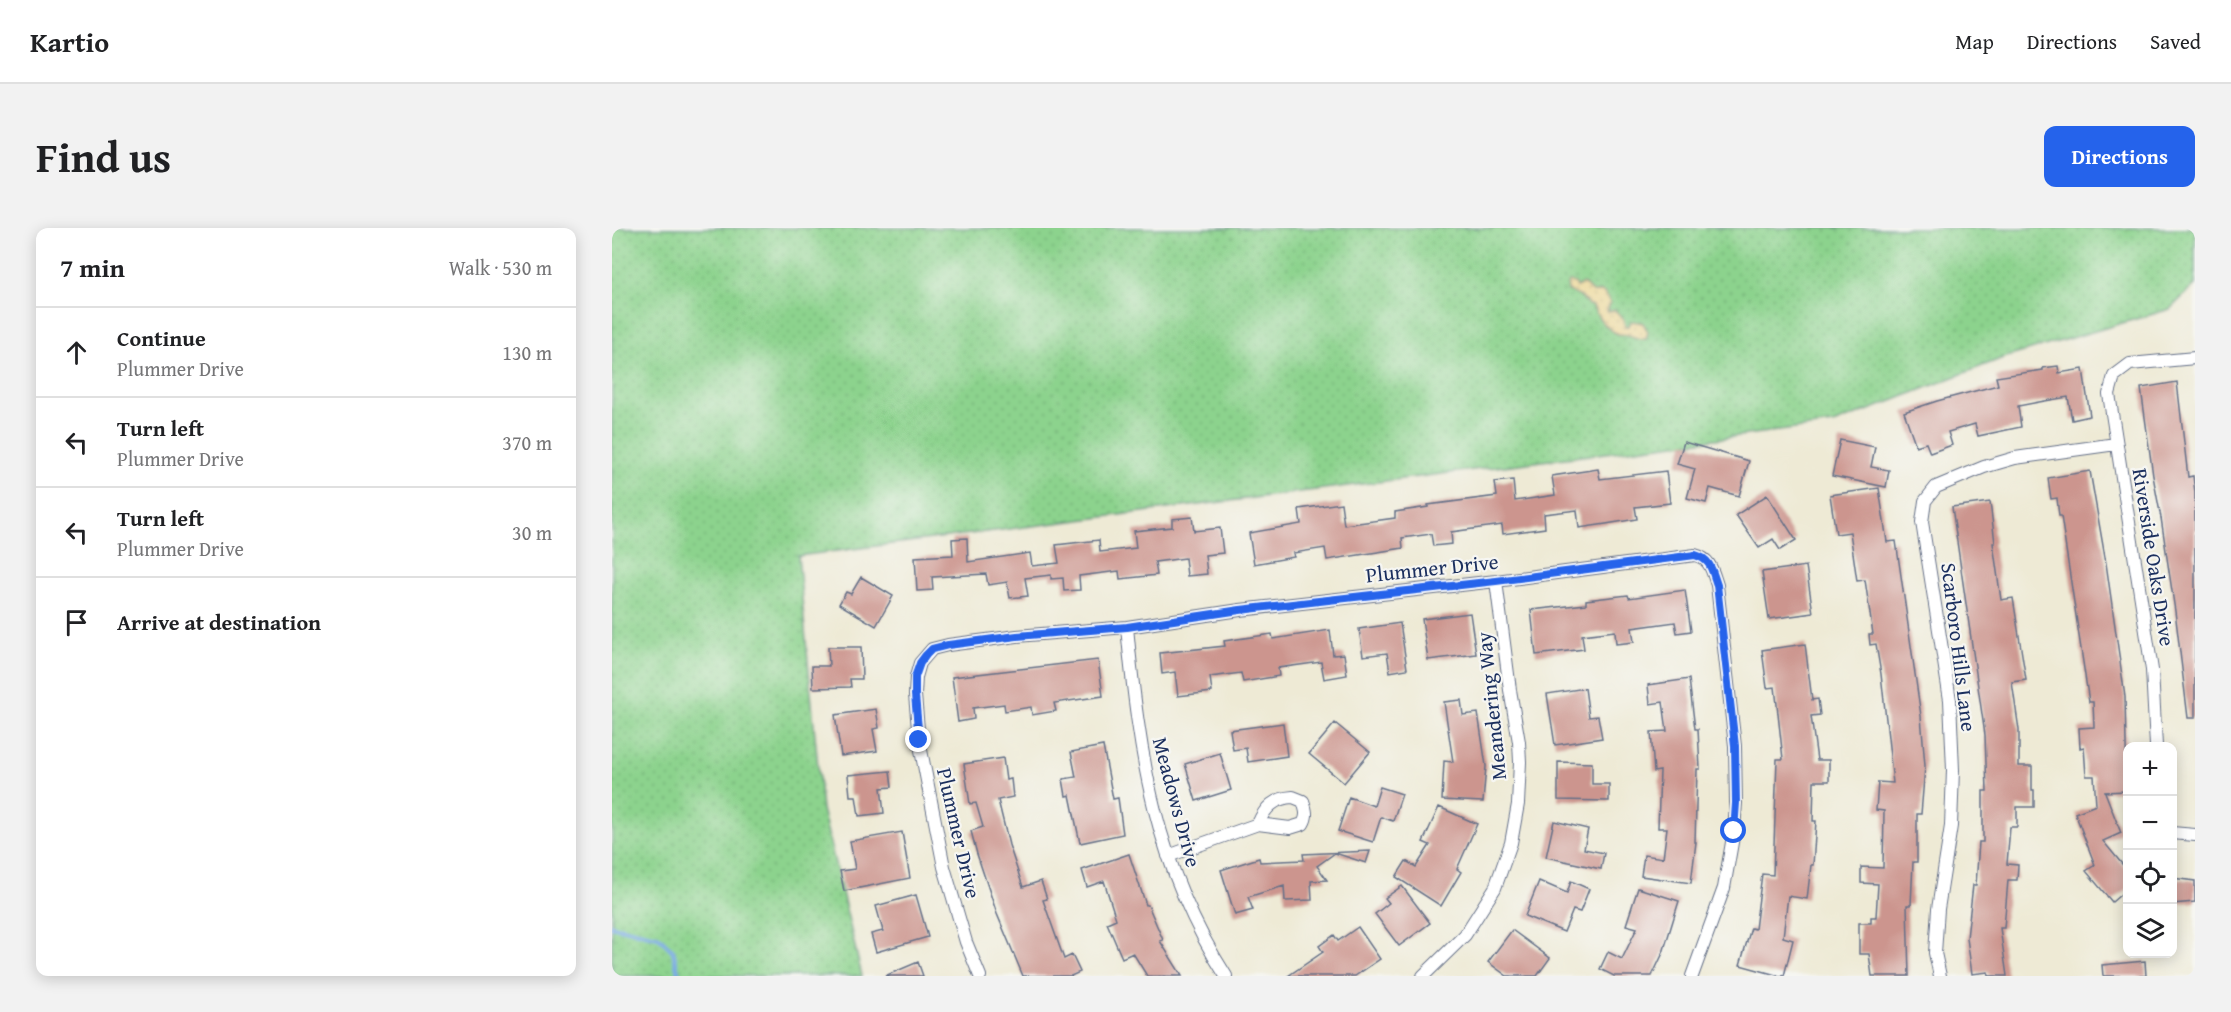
<!DOCTYPE html>
<html lang="en">
<head>
<meta charset="utf-8">
<style>
  :root { --surface:#fff; --page:#f2f2f2; --text:#202124; --muted:#757577; --line:#e0e0e0; --accent:#2563eb }
  body { margin:0; font-family:"Gentium Book Plus",serif; background:var(--page); color:var(--text) }
  .controls { position:absolute; right:18px; bottom:18px; display:grid; overflow:hidden; border-radius:12px; box-shadow:0 3px 15px #0003 }
  .controls button { width:54px; height:54px; display:grid; place-items:center; padding:0; border:0; border-bottom:2px solid var(--line); background:var(--surface); color:var(--text); font:30px sans-serif }
  .stop { position:absolute; width:18px; height:18px; margin:-14px; border:4px solid #2563eb; border-radius:50%; background:#fff }
  .stop.end { background:#2563eb; border-color:#fff; box-shadow:0 2px 6px #0008 }
  .list { margin:0; padding:0; list-style:none }
  h2 { display:flex; justify-content:space-between; align-items:center; height:78px; margin:0; padding:0 24px; font-size:26px }
  h2 small { font-size:20px; font-weight:400; color:var(--muted) }
  .list li { display:grid; grid-template-columns:39px 1fr auto; gap:18px; align-items:center; box-sizing:border-box; height:90px; padding:0 24px; border-top:2px solid var(--line) }
  .list b { display:block; font-size:22px; white-space:nowrap }
  .list p { margin:0; font-size:20px; white-space:nowrap; color:var(--muted) }
  .list em { font-size:20px; font-style:normal; color:var(--muted) }
  .icon { flex:none; width:33px; height:33px; fill:none; stroke:currentColor; stroke-width:2; stroke-linecap:round; stroke-linejoin:round }
  .map { position:relative; flex:none; width:1583px; height:748px; overflow:hidden; border-radius:12px }
  header { display:flex; align-items:center; gap:36px; box-sizing:border-box; height:84px; padding:0 30px; background:var(--surface); border-bottom:2px solid var(--line) }
  header strong { font-size:28px }
  nav { display:flex; gap:33px; margin-inline-start:auto; font-size:21px }
  .intro { display:flex; align-items:center; justify-content:space-between; box-sizing:border-box; height:144px; padding:0 36px }
  h1 { margin:0; font-size:42px }
  .button { padding:15px 27px; border-radius:12px; background:var(--accent); color:#fff; font-size:21px; font-weight:700 }
  main { display:flex; gap:36px; padding:0 36px }
  aside { flex:1; background:var(--surface); border-radius:12px; box-shadow:0 3px 15px #0003 }
  .map>svg:first-child { display:block }
  .grass { fill:url(#grass-dots); stroke:#548176; stroke-width:1.5 }
  .sand { fill:url(#sand-dots); stroke:#84847e; stroke-width:1.5 }
  .lines { fill:none; stroke-linecap:round; stroke-linejoin:round }
  .stream { stroke:#7aaae5; stroke-width:4.5 }
  .building { fill:#cc958e }
  .minor-casing { stroke:#657088; stroke-width:14 }
  .minor { stroke:#fff; stroke-width:12 }
  .route { stroke:#2563eb; stroke-width:8 }
  .labels { text-anchor:middle; dominant-baseline:central; stroke-width:4.5; stroke-linejoin:round; paint-order:stroke }
  .street-label { font-size:21px; fill:#1b2f5e; stroke:#f6f6f2 }
</style>
</head>
<body>
<header>
<strong>Kartio</strong>
<nav><a>Map</a><a>Directions</a><a>Saved</a></nav>
</header>
<div class="intro"><h1>Find us</h1><a class="button">Directions</a></div>
<main>
<aside>
<h2>7 min<small>Walk · 530 m</small></h2>
<ul class="list">
<li><svg class="icon" aria-label="ahead" viewBox="0 0 24 24"><path d="M12 20V5M6 11l6-6 6 6"/></svg><div><b>Continue</b><p>Plummer Drive</p></div><em>130 m</em></li>
<li><svg class="icon" aria-label="left" viewBox="0 0 24 24"><path d="M17 20v-9H6M10 6l-5 5 5 5"/></svg><div><b>Turn left</b><p>Plummer Drive</p></div><em>370 m</em></li>
<li><svg class="icon" aria-label="left" viewBox="0 0 24 24"><path d="M17 20v-9H6M10 6l-5 5 5 5"/></svg><div><b>Turn left</b><p>Plummer Drive</p></div><em>30 m</em></li>
<li><svg class="icon" aria-label="arrive" viewBox="0 0 24 24"><path d="M6 21V4h12l-3 4 3 4H6"/></svg><div><b>Arrive at destination</b></div></li>
</ul>
</aside>
<div class="map">
<svg width="1583" height="748" viewBox="0 0 1583 748">
  <defs>
    <pattern id="grass-dots" width="8" height="8" patternUnits="userSpaceOnUse" patternTransform="scale(1.5)"><rect width="8" height="8" fill="#8cd38d"/><path d="M2 2h.1M6 6h.1" fill="none" stroke="#78b57c" stroke-width="1.8" stroke-linecap="round"/></pattern>
    <pattern id="sand-dots" width="8" height="8" patternUnits="userSpaceOnUse" patternTransform="scale(1.5)"><rect width="8" height="8" fill="#eeda9e"/><path d="M2 2h.1M6 6h.1" fill="none" stroke="#ccbb8a" stroke-width="1.8" stroke-linecap="round"/></pattern>
  </defs>
  <rect width="100%" height="100%" fill="#f6f6f2"/>
  <filter id="ink" filterUnits="userSpaceOnUse"><feTurbulence type="fractalNoise" baseFrequency=".0167" numOctaves="2"/><feDisplacementMap in="SourceGraphic" scale="12" xChannelSelector="R" yChannelSelector="G"/><feConvolveMatrix kernelMatrix="1 2 1 2 8 2 1 2 1" color-interpolation-filters="sRGB"/></filter>
  <filter id="wash" filterUnits="userSpaceOnUse"><feTurbulence type="fractalNoise" baseFrequency=".008" numOctaves="4" result="noise"/><feDisplacementMap in="SourceGraphic" scale="24" xChannelSelector="R" yChannelSelector="G"/><feGaussianBlur stdDeviation="1.35" result="paint"/><feColorMatrix in="noise" values="0 0 0 0 0 0 0 0 0 0 0 0 0 0 0 0 0 1.4 0 .05"/><feComposite in="paint" operator="in"/></filter>
  <g filter="url(#wash)">
    <rect width="100%" height="100%" fill="#eeead5"/>
    <path class="grass" d="M 0,0 L 1583,0 L 1583,57 L 1558,81 L 1391,130 L 1221,196 L 186,328 L 210,581 L 250,748 L 0,748 Z"/>
    <path class="sand" d="M 957,54 L 963,55 L 965,59 L 971,55 L 980,64 C 991,65 991,60 998,75 L 995,84 L 1003,82 L 1012,92 L 1013,98 L 1016,98 L 1020,93 L 1031,95 L 1036,104 L 1034,111 C 1026,112 1023,109 1016,107 C 1013,106 1009,107 1006,106 C 994,101 985,89 981,78 L 976,77 L 969,69 L 956,63 L 955,57 Z"/>
    <g class="lines">
      <path class="stream" d="M 0,698 L 47,709 L 61,723 L 67,748"/>
    </g>
    <g id="blocks">
      <path class="building" d="M 1446,138 L 1447,145 L 1471,141 L 1478,188 L 1460,192 L 1456,169 L 1427,174 L 1406,178 L 1409,199 L 1366,208 L 1363,196 L 1336,204 L 1340,217 L 1318,225 L 1314,215 L 1304,218 L 1292,184 L 1325,173 L 1386,157 L 1384,149 L 1431,142 L 1431,140 Z
        M 1565,154 L 1576,249 L 1581,248 L 1583,265 L 1583,490 L 1576,490 L 1563,383 L 1549,290 L 1541,248 L 1529,160 Z
        M 1228,212 L 1263,219 L 1259,239 L 1277,242 L 1274,259 L 1220,248 Z
        M 1072,214 L 1137,233 L 1127,268 L 1098,260 L 1094,275 L 1075,270 L 1083,241 L 1065,236 Z
        M 986,241 L 988,251 L 1054,243 L 1058,275 L 1023,279 L 1025,291 L 994,296 L 967,300 L 965,282 L 932,286 L 933,300 L 891,306 L 890,297 L 839,304 L 840,316 L 821,318 L 819,306 L 790,310 L 791,320 L 715,332 L 713,320 L 681,325 L 682,329 L 642,336 L 637,305 L 689,296 L 687,281 L 729,275 L 732,297 L 783,290 L 783,284 L 816,279 L 816,277 L 885,268 L 883,254 L 901,252 L 903,273 L 943,267 L 940,248 Z
        M 1478,243 L 1494,335 L 1513,469 L 1515,563 L 1493,564 L 1509,605 L 1491,613 L 1515,642 L 1515,661 L 1500,674 L 1474,643 L 1483,637 L 1463,585 L 1484,577 L 1482,548 L 1474,548 L 1472,519 L 1468,520 L 1467,500 L 1482,499 L 1481,474 L 1477,474 L 1449,288 L 1447,288 L 1445,270 L 1439,271 L 1436,250 Z
        M 1267,260 L 1275,314 L 1284,313 L 1309,488 L 1313,538 L 1309,586 L 1305,586 L 1305,634 L 1301,634 L 1299,677 L 1295,677 L 1297,748 L 1260,748 L 1257,726 L 1247,726 L 1247,695 L 1259,695 L 1259,689 L 1264,689 L 1266,656 L 1249,655 L 1249,639 L 1271,640 L 1272,583 L 1264,582 L 1266,554 L 1281,555 L 1269,446 L 1264,416 L 1258,417 L 1257,406 L 1261,406 L 1253,352 L 1245,353 L 1238,304 L 1224,306 L 1218,267 Z
        M 1155,267 L 1184,312 L 1168,322 L 1161,311 L 1147,320 L 1124,287 Z
        M 1378,274 L 1383,315 L 1381,315 L 1389,372 L 1401,370 L 1414,452 L 1400,454 L 1407,502 L 1407,538 L 1420,538 L 1420,562 L 1422,562 L 1422,579 L 1405,579 L 1405,599 L 1398,599 L 1395,636 L 1406,637 L 1405,652 L 1396,652 L 1392,700 L 1388,700 L 1395,748 L 1377,748 L 1376,744 L 1360,746 L 1355,710 L 1361,657 L 1364,657 L 1367,614 L 1371,614 L 1371,563 L 1375,563 L 1373,507 L 1340,279 Z
        M 580,289 L 582,303 L 608,300 L 611,325 L 593,327 L 595,346 L 575,348 L 573,330 L 543,334 L 545,347 L 508,351 L 507,343 L 467,348 L 468,362 L 452,363 L 451,350 L 439,351 L 439,347 L 413,350 L 416,368 L 398,370 L 395,354 L 376,357 L 374,346 L 320,349 L 321,362 L 305,363 L 303,329 L 341,327 L 340,311 L 355,310 L 356,334 L 418,325 L 420,338 L 447,335 L 444,317 L 487,312 L 488,324 L 524,320 L 522,303 L 560,299 L 560,291 Z
        M 1194,338 L 1201,385 L 1157,391 L 1150,344 Z
        M 249,349 L 281,368 L 264,398 L 227,376 L 234,364 L 239,366 Z
        M 1073,362 L 1079,403 L 1065,405 L 1063,394 L 1020,400 L 1022,414 L 1004,416 L 1003,403 L 970,407 L 972,421 L 924,427 L 919,382 L 974,376 L 974,372 L 1016,367 L 1017,370 Z
        M 858,385 L 864,426 L 816,432 L 810,391 Z
        M 788,395 L 795,441 L 778,444 L 775,425 L 751,428 L 747,401 Z
        M 718,402 L 721,427 L 732,426 L 735,447 L 712,451 L 709,434 L 666,440 L 667,448 L 631,454 L 629,445 L 598,449 L 600,464 L 566,468 L 563,444 L 550,446 L 548,425 L 613,418 L 612,413 L 660,406 L 661,411 Z
        M 1193,416 L 1200,472 L 1206,471 L 1208,487 L 1199,488 L 1205,532 L 1217,532 L 1217,553 L 1202,553 L 1201,593 L 1204,593 L 1201,637 L 1199,637 L 1195,671 L 1176,668 L 1171,709 L 1181,712 L 1172,748 L 1168,748 L 1128,737 L 1139,700 L 1143,701 L 1150,646 L 1161,647 L 1165,531 L 1171,531 L 1163,459 L 1155,460 L 1150,422 Z
        M 216,419 L 249,419 L 250,451 L 238,451 L 239,459 L 201,460 L 200,438 L 217,438 Z
        M 486,432 L 491,468 L 442,475 L 444,483 L 420,487 L 419,479 L 393,483 L 392,476 L 361,480 L 362,491 L 346,494 L 340,449 Z
        M 1077,451 L 1083,501 L 1086,501 L 1088,541 L 1085,541 L 1083,614 L 1084,614 L 1079,655 L 1029,648 L 1032,627 L 1051,630 L 1055,600 L 1046,600 L 1048,543 L 1042,544 L 1039,504 L 1055,503 L 1051,474 L 1038,476 L 1036,457 Z
        M 973,460 L 977,489 L 986,488 L 990,510 L 943,517 L 935,466 Z
        M 849,472 L 851,487 L 866,485 L 874,538 L 871,574 L 830,572 L 832,533 L 841,534 L 832,474 Z
        M 264,481 L 267,500 L 261,501 L 265,523 L 229,528 L 223,487 Z
        M 671,495 L 675,528 L 636,534 L 634,520 L 621,522 L 618,502 Z
        M 723,495 L 758,524 L 732,555 L 697,526 Z
        M 491,518 L 501,571 L 506,570 L 511,606 L 468,615 L 458,567 L 454,568 L 451,551 L 464,549 L 459,524 Z
        M 608,525 L 619,562 L 584,573 L 573,536 Z
        M 391,530 L 394,552 L 399,551 L 401,569 L 386,572 L 397,617 L 411,659 L 429,653 L 435,671 L 431,672 L 452,731 L 460,727 L 468,744 L 459,748 L 411,748 L 385,686 L 365,626 L 359,603 L 371,599 L 364,575 L 358,576 L 352,536 Z
        M 946,534 L 980,535 L 980,556 L 997,556 L 997,573 L 946,572 Z
        M 278,543 L 280,559 L 269,560 L 272,585 L 247,588 L 244,568 L 238,568 L 236,547 Z
        M 768,559 L 790,566 L 781,593 L 769,589 L 761,614 L 726,603 L 737,569 L 762,578 Z
        M 827,579 L 865,596 L 845,641 L 849,644 L 829,678 L 784,649 L 794,633 L 804,639 L 818,617 L 811,614 Z
        M 942,593 L 976,601 L 972,621 L 992,625 L 989,641 L 934,629 Z
        M 290,604 L 298,650 L 232,663 L 228,643 L 243,641 L 238,613 Z
        M 758,623 L 754,635 L 723,625 L 705,638 L 715,652 L 699,653 L 700,672 L 673,673 L 672,658 L 636,669 L 641,682 L 623,687 L 609,642 L 647,630 L 648,634 L 692,632 L 691,626 Z
        M 517,626 L 534,677 L 536,677 L 551,712 L 548,713 L 570,748 L 535,748 L 521,725 L 510,730 L 495,695 L 504,691 L 492,653 L 475,659 L 470,642 Z
        M 1560,650 L 1583,653 L 1583,674 L 1560,676 Z
        M 927,653 L 955,665 L 959,653 L 977,661 L 968,684 L 961,682 L 952,704 L 913,688 Z
        M 790,658 L 818,695 L 787,718 L 763,686 L 777,675 L 773,670 Z
        M 1026,660 L 1067,673 L 1051,725 L 1040,748 L 1002,748 L 988,741 L 996,724 L 1010,731 L 1025,700 L 1014,697 Z
        M 304,667 L 316,709 L 264,724 L 259,706 L 271,703 L 264,678 Z
        M 746,699 L 768,731 L 743,748 L 676,748 L 711,724 L 707,718 L 722,707 L 726,713 Z
        M 900,702 L 938,730 L 925,748 L 895,748 L 876,734 Z
        M 1533,733 L 1534,748 L 1491,748 L 1490,737 Z
        M 306,734 L 311,748 L 273,748 Z"/>
    </g>
  </g>
  <g filter="url(#ink)">
    <use href="#blocks" fill-opacity="0" stroke="#657088" stroke-width="1.5"/>
    <g class="lines">
      <defs>
        <path id="minor" d="M 515,399 C 527,527 543,638 614,748
          M 1544,518 L 1540,442 L 1497,166 L 1502,148 L 1518,136 L 1583,130
          M 681,569 L 691,573 C 694,582 696,588 691,596 L 678,600 L 646,596 C 653,579 663,570 681,569 Z
          M 1560,605 L 1583,607
          M 556,628 L 646,596
          M 368,748 L 354,714 L 332,639 L 307,512 L 303,467 L 304,449 L 308,435 L 320,421 L 336,417 L 405,408 L 515,399 L 628,382 L 884,353 L 1083,327 C 1099,331 1100,343 1105,357 L 1123,518 L 1124,575 L 1122,603 L 1112,660 L 1080,748
          M 811,748 L 853,707 L 883,660 L 899,615 L 906,576 L 908,534 L 907,514 L 898,462 L 884,353
          M 1328,748 L 1323,725 L 1326,681 L 1339,598 L 1341,542 L 1338,472 L 1310,294 L 1313,273 L 1324,259 L 1372,239 L 1403,230 L 1504,216"/>
      </defs>
      <use href="#minor" class="minor-casing"/>
      <use href="#minor" class="minor"/>
    </g>
  </g>
  <g class="lines" filter="url(#ink)">
    <path class="route" d="M 307,512 L 303,467 L 303,449 L 308,435 L 314,427 L 320,421 L 336,417 L 405,408 L 515,399 L 628,382 L 884,353 L 1083,327 C 1099,331 1100,343 1105,357 L 1123,518 L 1124,575 L 1122,603"/>
  </g>
  <g class="labels">
    <g class="street-label">
      <text transform="translate(1542 329) rotate(81)">Riverside Oaks Drive</text>
      <text transform="translate(820 340) rotate(-6)">Plummer Drive</text>
      <text transform="translate(1347 419) rotate(83)">Scarboro Hills Lane</text>
      <text transform="translate(879 478) rotate(-96)">Meandering Way</text>
      <text transform="translate(565 574) rotate(75)">Meadows Drive</text>
      <text transform="translate(347 605) rotate(77)">Plummer Drive</text>
    </g>
  </g>
</svg>
<div class="controls">
<button>+</button>
<button>−</button>
<button><svg class="icon" aria-label="locate" viewBox="0 0 24 24"><circle cx="12" cy="12" r="6"/><path d="M12 2v4M12 18v4M2 12h4M18 12h4"/></svg></button>
<button><svg class="icon" aria-label="layers" viewBox="0 0 24 24"><path d="M12 4l9 5-9 5-9-5zM3 14l9 5 9-5"/></svg></button>
</div>
<div class="stop" style="left:1122px;top:603px"></div>
<div class="stop end" style="left:307px;top:512px"></div>
</div>
</main>
</body>
</html>
